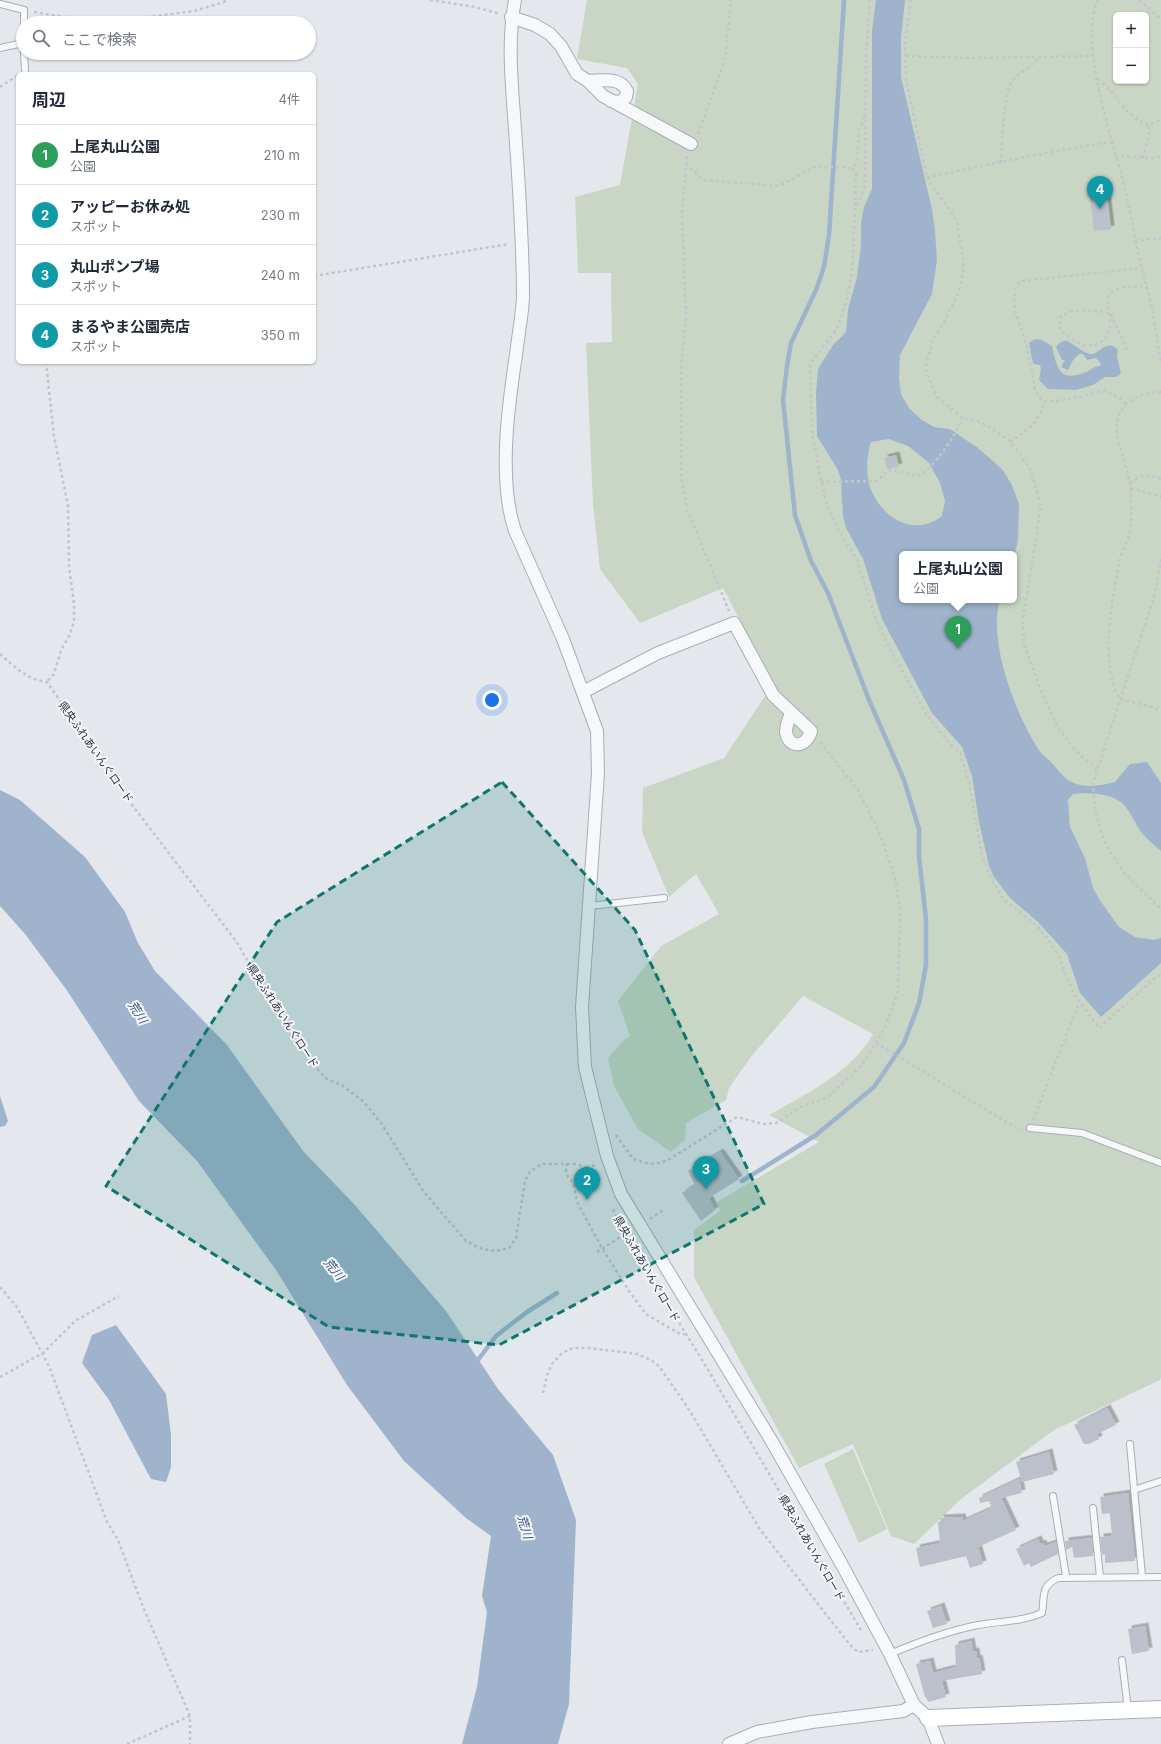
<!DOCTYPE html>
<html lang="ja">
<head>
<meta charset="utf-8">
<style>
  :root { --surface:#fff; --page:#f2f2f3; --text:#1f2937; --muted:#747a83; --line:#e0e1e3; --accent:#db2777 }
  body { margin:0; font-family:Inter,"Noto Sans JP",sans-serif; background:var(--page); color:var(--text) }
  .controls { position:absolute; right:12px; top:12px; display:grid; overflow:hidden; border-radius:6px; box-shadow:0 1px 3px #0004 }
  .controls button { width:36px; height:36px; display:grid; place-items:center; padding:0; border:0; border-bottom:1px solid var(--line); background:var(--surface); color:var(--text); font:20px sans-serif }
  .you { position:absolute; left:492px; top:700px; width:14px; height:14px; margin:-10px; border:3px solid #fff; border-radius:50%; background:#1a73e8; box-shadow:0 0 0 6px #1a73e833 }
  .badge { display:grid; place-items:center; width:26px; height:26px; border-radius:50%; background:var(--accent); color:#fff; font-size:13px; font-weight:700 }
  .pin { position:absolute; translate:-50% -33px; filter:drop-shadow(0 1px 2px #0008) }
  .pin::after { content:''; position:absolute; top:21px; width:14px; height:12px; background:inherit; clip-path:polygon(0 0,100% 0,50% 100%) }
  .popup { position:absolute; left:899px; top:551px; width:118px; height:52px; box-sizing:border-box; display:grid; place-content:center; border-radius:6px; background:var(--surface); filter:drop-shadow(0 1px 3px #0005); font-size:13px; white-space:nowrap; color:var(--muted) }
  .popup b { font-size:15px; color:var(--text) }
  .popup::after { content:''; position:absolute; left:50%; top:100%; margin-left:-8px; border:8px solid transparent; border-top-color:var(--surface) }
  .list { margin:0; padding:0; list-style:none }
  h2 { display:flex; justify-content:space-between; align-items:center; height:52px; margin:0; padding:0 16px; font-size:17px }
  h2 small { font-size:13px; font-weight:400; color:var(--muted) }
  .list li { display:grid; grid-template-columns:26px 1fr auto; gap:12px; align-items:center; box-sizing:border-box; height:60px; padding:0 16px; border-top:1px solid var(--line) }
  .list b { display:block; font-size:15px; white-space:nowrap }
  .list p { margin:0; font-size:13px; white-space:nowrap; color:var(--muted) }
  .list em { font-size:13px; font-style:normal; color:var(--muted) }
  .icon { flex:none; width:22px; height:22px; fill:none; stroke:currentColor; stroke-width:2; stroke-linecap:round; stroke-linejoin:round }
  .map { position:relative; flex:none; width:1161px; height:1744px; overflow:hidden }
  .search { position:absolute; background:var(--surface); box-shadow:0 1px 3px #0004; left:16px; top:16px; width:300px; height:44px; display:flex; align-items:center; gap:10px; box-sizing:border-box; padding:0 14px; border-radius:22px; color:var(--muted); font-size:15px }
  .panel { position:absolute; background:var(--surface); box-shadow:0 1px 3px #0004; left:16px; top:72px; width:300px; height:292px; border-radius:6px }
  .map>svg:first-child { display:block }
  .green { fill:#c9d6c5; fill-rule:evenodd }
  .water { fill:#9fb4cc; fill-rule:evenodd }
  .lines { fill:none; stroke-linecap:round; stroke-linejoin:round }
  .stream { stroke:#9fb4cc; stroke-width:4.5 }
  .building { fill:#bbc0ca; filter:url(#shadow) }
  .lane-casing { stroke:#a9aeb7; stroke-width:8 }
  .street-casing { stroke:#a9aeb7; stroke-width:14 }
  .secondary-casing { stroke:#a9aeb7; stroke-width:18 }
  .path { stroke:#c2c5cb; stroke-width:2.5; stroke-dasharray:3 3; stroke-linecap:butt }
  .lane { stroke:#f7f8fa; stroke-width:6 }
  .street { stroke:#f7f8fa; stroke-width:12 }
  .secondary { stroke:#fff; stroke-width:16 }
  .marked { fill:#0f766e; fill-opacity:0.2; stroke:#0f766e; stroke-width:3; stroke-dasharray:8 5; stroke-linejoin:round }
  .labels { text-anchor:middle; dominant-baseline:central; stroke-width:4; stroke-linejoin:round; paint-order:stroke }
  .street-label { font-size:11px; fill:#2b3445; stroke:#f4f6f9 }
  .water-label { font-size:12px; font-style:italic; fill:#34527a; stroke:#f4f6f9 }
</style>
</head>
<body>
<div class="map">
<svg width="1161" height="1744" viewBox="0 0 1161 1744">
  <defs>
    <filter id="shadow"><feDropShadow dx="3.5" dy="-3.5" stdDeviation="0" flood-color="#0004"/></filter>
  </defs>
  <rect width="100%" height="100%" fill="#e4e7ec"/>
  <path class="green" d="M 587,0 L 1161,0 L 1161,1378 L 1160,1380 L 1054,1430 L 961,1499 L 914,1544 L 891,1536 L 853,1444 L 799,1468 L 694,1277 L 694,1230 L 720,1211 L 717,1202 L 819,1142 L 769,1115 C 807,1093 851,1073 873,1034 L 803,996 L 750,1058 L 729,1088 L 726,1100 L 686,1123 L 685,1140 L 671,1152 L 638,1129 L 614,1086 L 608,1058 L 624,1040 L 630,1036 L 618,1001 L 661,946 L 719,914 L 696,874 L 669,897 L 642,832 L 643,788 L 724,758 L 773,684 L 723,588 L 640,623 L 600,569 L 593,504 L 586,343 L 612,342 L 611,273 L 578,273 L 575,197 L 620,185 L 638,84 L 627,68 L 577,59 ZM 1116,15 L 1146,15 L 1146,81 L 1116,81 ZM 902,554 L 1014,554 L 1014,600 L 902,600 Z
    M 853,1449 L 887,1529 L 859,1543 L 824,1464 Z"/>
  <path class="water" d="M 876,0 L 905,0 L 901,37 L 901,77 L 932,209 L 935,231 L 937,260 L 932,294 L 900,355 L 899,379 L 901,394 L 909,408 L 922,420 L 934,427 L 950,429 L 978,448 L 1002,469 L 1012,485 L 1019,504 L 1018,540 L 1014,558 L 1014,554 L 902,554 L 902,600 L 1000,600 C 987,641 1017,720 1042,754 C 1045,757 1049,759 1051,762 C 1057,768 1061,775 1068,780 C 1082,789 1100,786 1115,782 L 1130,764 L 1147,762 L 1161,783 L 1161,851 C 1154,845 1147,839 1141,832 C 1135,823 1131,813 1124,805 C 1113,793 1088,792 1073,794 L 1068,800 L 1070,827 L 1085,858 L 1093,888 L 1099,899 L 1119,927 L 1135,937 L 1154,940 L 1161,938 L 1161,963 L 1101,1017 L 1080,993 L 1067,954 L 1038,922 L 1010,898 L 994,877 L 989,866 L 979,822 L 972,776 L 962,747 L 932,713 L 882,619 L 863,559 L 846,528 L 843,516 L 841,480 L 838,470 L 817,436 L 816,392 L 818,369 L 833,345 L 846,332 L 848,309 L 857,277 L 861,245 L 861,223 L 864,207 L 872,189 L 872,31 ZM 889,439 L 908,446 L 929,463 L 940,483 L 945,501 L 942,516 C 912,539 879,516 869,484 C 866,471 867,454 871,442 Z
    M 1035,339 L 1042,340 L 1052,346 C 1057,368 1059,383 1086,372 C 1091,370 1094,366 1100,366 L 1101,364 L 1096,358 L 1087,360 L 1083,354 L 1079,354 L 1073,360 L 1068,370 L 1061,367 L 1065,360 L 1062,360 L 1056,347 C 1059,343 1063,340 1068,341 C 1074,345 1083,352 1090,354 C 1100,355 1106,337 1118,350 L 1117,356 L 1121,374 L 1116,377 L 1105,377 L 1093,385 L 1076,390 L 1048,389 L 1039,380 L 1041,369 L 1040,365 L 1034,364 C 1031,359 1031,349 1029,343 Z
    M 0,790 L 20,800 L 85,857 L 125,912 L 138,943 L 155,971 L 227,1045 L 303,1151 L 354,1204 L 446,1311 L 498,1389 L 553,1455 L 576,1520 L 569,1704 L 558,1744 L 462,1744 L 477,1687 L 487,1612 L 482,1596 L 491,1536 L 466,1518 L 404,1461 L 347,1385 L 276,1270 L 197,1161 L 139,1101 L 66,989 L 25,934 L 0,906 Z
    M 0,1096 L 8,1121 L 5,1126 L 0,1127 Z
    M 116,1325 L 166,1394 L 171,1435 L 171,1467 L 166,1482 L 151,1479 L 109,1400 L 82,1363 L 92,1335 Z"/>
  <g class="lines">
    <path class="stream" d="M 742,1181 L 816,1135 L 874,1087 L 904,1043 L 919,1003 L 926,965 L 926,919 L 919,857 L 919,829 L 904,780 L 869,700 L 828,593 L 811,561 L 795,515 L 783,400 L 787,366 L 791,343 L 816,290 L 824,267 L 829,235 L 844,0
      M 475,1364 L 496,1336 L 527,1312 L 557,1293"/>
  </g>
  <path class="building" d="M 1106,187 L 1111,229 L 1094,231 L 1089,190 Z
    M 896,455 L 899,467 L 887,469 L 884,458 Z
    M 720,1152 L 739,1179 L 709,1198 L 715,1210 L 701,1221 L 682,1193 L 695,1185 L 688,1171 Z
    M 1107,1408 L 1116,1425 L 1097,1434 L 1099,1439 L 1089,1444 L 1084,1444 L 1074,1425 Z
    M 1049,1452 L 1054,1474 L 1022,1482 L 1016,1462 Z
    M 1019,1479 L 1022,1493 L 1001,1498 L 1016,1530 L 978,1547 L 983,1564 L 970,1568 L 966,1556 L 920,1567 L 916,1548 L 940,1543 L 938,1522 L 941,1521 L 940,1518 L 962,1517 L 963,1521 L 992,1508 L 989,1501 L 980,1503 L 979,1498 Z
    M 1128,1493 L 1135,1561 L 1105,1563 L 1105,1554 L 1102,1555 L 1100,1537 L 1112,1536 L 1110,1513 L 1102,1514 L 1100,1497 Z
    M 1092,1538 L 1093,1556 L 1074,1558 L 1072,1547 L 1066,1550 L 1065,1541 Z
    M 1038,1539 L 1040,1544 L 1042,1543 L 1044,1546 L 1056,1542 L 1058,1554 L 1031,1567 L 1029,1563 L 1024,1566 L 1016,1549 Z
    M 941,1606 L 947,1624 L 933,1628 L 927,1611 Z
    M 1145,1626 L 1149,1651 L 1132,1654 L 1128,1629 Z
    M 971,1641 L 973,1652 L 976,1651 L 977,1659 L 979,1658 L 982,1674 L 942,1681 L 946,1697 L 928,1702 L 926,1697 L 925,1697 L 916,1664 L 930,1661 L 933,1673 L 956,1667 L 955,1645 Z"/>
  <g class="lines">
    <defs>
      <path id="lane" d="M 0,4 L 24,10 L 24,23
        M 0,48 L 23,43
        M 24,53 L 25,70
        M 589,906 L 664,898
        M 1030,1128 L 1082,1133 L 1161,1163
        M 1130,1444 L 1142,1576
        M 1134,1490 L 1161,1481
        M 1053,1496 L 1066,1576
        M 1093,1508 L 1100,1577
        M 890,1654 C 918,1642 948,1631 978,1625 C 1000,1621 1021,1622 1042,1613 C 1045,1595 1040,1587 1058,1578 L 1161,1577
        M 1122,1660 L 1128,1710"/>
      <path id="street" d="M 515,0 C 507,43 512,85 515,129 C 519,185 523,242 523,298 C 522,317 518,336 516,355 C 508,407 498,481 515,531 L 563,639 L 597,731 L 598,773 L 582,1007 L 585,1067 L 607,1156 L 621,1194 L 771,1440 L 841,1563 L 890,1654 L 914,1705 L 928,1718 L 938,1744
        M 511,17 L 535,25 L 550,34 L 561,46 L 577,74 L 588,81 L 603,96 L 691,144
        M 588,81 C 602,81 620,76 627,91 L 626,97 L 621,102 L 611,101
        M 583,692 L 658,653 L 734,623 L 773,695 L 811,731 C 807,747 789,750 786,732 C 786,725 789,719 791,713
        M 729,1744 L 757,1732 L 812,1722 L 903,1711 L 914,1705"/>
      <path id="secondary" d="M 928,1718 L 1161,1709"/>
    </defs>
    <use href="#lane" class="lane-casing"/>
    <use href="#street" class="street-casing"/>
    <use href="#secondary" class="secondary-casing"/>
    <path class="path" d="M 430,0 L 475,7 L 500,14
      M 870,0 L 866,55 L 865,187 L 855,210 L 852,272 L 847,299 L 837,329 L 810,364 L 812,433 L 823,489 L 827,506 L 838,529 L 856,558 L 877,622 L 886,641 L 926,714 L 950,744 L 960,753 L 969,783 L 982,855 L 992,880 L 1003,899 L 1036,925 L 1049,940 L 1059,957 L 1074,994 L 1099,1028 L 1161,973
      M 911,0 L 905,42 L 906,80 L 927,177 L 930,183 L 952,213 L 957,222 L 964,263 L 962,280 L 957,296 L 941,328 L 933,339 L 925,369 L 937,397 L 963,418 L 977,421 L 991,428 L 1008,440 L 1020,454 L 1031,471 L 1041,506 L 1023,619 L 1024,644 L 1039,686 L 1057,726 L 1075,750 L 1097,770
      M 1098,0 C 1077,46 1115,144 1126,193 C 1131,212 1133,233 1138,252 C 1142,273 1149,293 1153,314 C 1156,330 1158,347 1161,363
      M 1139,0 L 1161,19
      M 34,12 L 102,23 L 194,11 L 224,2 L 226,0
      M 906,56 L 968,58 L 1093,56
      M 1098,79 C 1116,92 1126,118 1148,125 L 1161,120
      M 0,87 L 18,75
      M 698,134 L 725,59 L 731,0
      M 687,156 L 682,213 L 686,317 L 681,370 L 681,473 L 687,509 L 729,611
      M 1115,156 L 1155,158 L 1161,156
      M 1143,158 L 1149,134 L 1148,125
      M 1001,163 C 1002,147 1003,91 1013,80 C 1022,71 1033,65 1041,56
      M 686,164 L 703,180 L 779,186 L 816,166 L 852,168
      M 927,177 C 989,165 1049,151 1111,142
      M 855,206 L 856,174 L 852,168 L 857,162 L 859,130 L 865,117
      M 1135,241 L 1161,238
      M 314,276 L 509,244
      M 1127,350 L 1111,314 C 1097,310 1069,306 1059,319 L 1061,331 C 1070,338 1085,350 1097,344 C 1123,332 1101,302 1111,293 C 1120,285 1136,287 1147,286
      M 46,362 L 54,436 L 68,506 L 69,566 L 74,604 L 74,622 L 69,636 L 61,650 L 54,674 L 47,682
      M 1161,392 C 1142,393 1121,400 1117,421 C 1113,439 1132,474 1131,495 C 1131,507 1132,520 1130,531 C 1128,542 1121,552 1119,563 C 1112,601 1099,665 1120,699 L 1152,707 L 1161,711
      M 1126,404 L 1118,397 L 1105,391 L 1059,401 L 1045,401 L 1040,398 L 1035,389 L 1027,347 L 1016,314 L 1014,301 L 1016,286 L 1021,281 L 1142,268
      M 1010,442 C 1030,427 1036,427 1045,401
      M 821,482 L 878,481 L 887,471 L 892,470 L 918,476 C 935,468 955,435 963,418
      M 1130,483 C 1140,475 1149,474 1161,479
      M 1131,488 L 1161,497
      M 1161,559 L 1154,597 L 1093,783 C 1093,821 1107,856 1134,883 C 1143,892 1152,900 1161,909
      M 0,654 C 15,667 26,679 47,682 L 129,801 L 236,941 L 274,1005 L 317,1069 L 327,1079 L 342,1085 L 364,1102 L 381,1123 L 424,1192 L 466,1241 L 482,1249 L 496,1251 L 509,1248 L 516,1238 L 525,1181 L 530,1171 L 542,1164 L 576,1164 L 585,1167 L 601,1181
      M 876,1043 L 1021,1131
      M 1033,1120 L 1079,1003
      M 616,1135 L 633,1159 L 650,1164 L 660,1163 L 668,1160 L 737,1117 L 763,1124 L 776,1123 L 801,1107 L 828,1097 L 861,1066 L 876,1043 L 886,1025 L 898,991 L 900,911 L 898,894 L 894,875 L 879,832 L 858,790 L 820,742
      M 567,1163 L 566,1172 L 568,1177 L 573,1182 L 577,1202 L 602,1248 L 629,1291 L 646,1314 L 680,1334 L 685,1334
      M 586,1167 L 597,1165
      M 613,1209 L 625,1235 L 707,1368 L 862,1632
      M 650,1219 L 665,1209
      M 597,1252 L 625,1234
      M 0,1287 L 17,1307 L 49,1366 L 107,1522 L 118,1540 L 143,1607 L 190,1716 L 190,1744
      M 0,1377 L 43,1353 L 75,1321 L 119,1296
      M 543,1393 L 547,1375 L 552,1364 L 562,1353 L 573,1348 L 589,1348 L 637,1354 L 651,1360 L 659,1366 L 690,1411 L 759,1528 L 850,1645 L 858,1652 L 873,1650
      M 127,1744 L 190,1716"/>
    <use href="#lane" class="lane"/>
    <use href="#street" class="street"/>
    <use href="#secondary" class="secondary"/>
  </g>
  <path class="marked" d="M 502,782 L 635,930 L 764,1204 L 499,1345 L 329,1327 L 106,1186 L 277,922 Z"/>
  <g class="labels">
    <g class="street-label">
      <text transform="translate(96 752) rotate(55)">県央ふれあいんぐロード</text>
      <text transform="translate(283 1016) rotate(57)">県央ふれあいんぐロード</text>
      <text transform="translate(647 1269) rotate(60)">県央ふれあいんぐロード</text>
      <text transform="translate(812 1548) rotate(60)">県央ふれあいんぐロード</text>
    </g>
    <g class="water-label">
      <text transform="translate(138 1012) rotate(57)">荒川</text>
      <text transform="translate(334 1269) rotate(51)">荒川</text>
      <text transform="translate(525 1527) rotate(73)">荒川</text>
    </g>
  </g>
</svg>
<div class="controls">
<button>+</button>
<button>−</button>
</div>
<div class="you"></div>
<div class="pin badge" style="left:958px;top:649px;background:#2e9e5b">1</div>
<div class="popup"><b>上尾丸山公園</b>公園</div>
<div class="pin badge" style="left:587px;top:1200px;background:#0f9aa8">2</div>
<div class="pin badge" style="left:706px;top:1189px;background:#0f9aa8">3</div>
<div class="pin badge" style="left:1100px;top:209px;background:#0f9aa8">4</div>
<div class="search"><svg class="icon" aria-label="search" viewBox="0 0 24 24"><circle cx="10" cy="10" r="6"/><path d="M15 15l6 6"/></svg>ここで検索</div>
<section class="panel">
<h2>周辺<small>4件</small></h2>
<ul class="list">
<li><span class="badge" style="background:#2e9e5b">1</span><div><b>上尾丸山公園</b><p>公園</p></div><em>210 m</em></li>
<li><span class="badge" style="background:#0f9aa8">2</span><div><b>アッピーお休み処</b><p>スポット</p></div><em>230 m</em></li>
<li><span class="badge" style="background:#0f9aa8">3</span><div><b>丸山ポンプ場</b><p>スポット</p></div><em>240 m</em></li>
<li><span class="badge" style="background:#0f9aa8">4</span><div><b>まるやま公園売店</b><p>スポット</p></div><em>350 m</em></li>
</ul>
</section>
</div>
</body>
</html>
